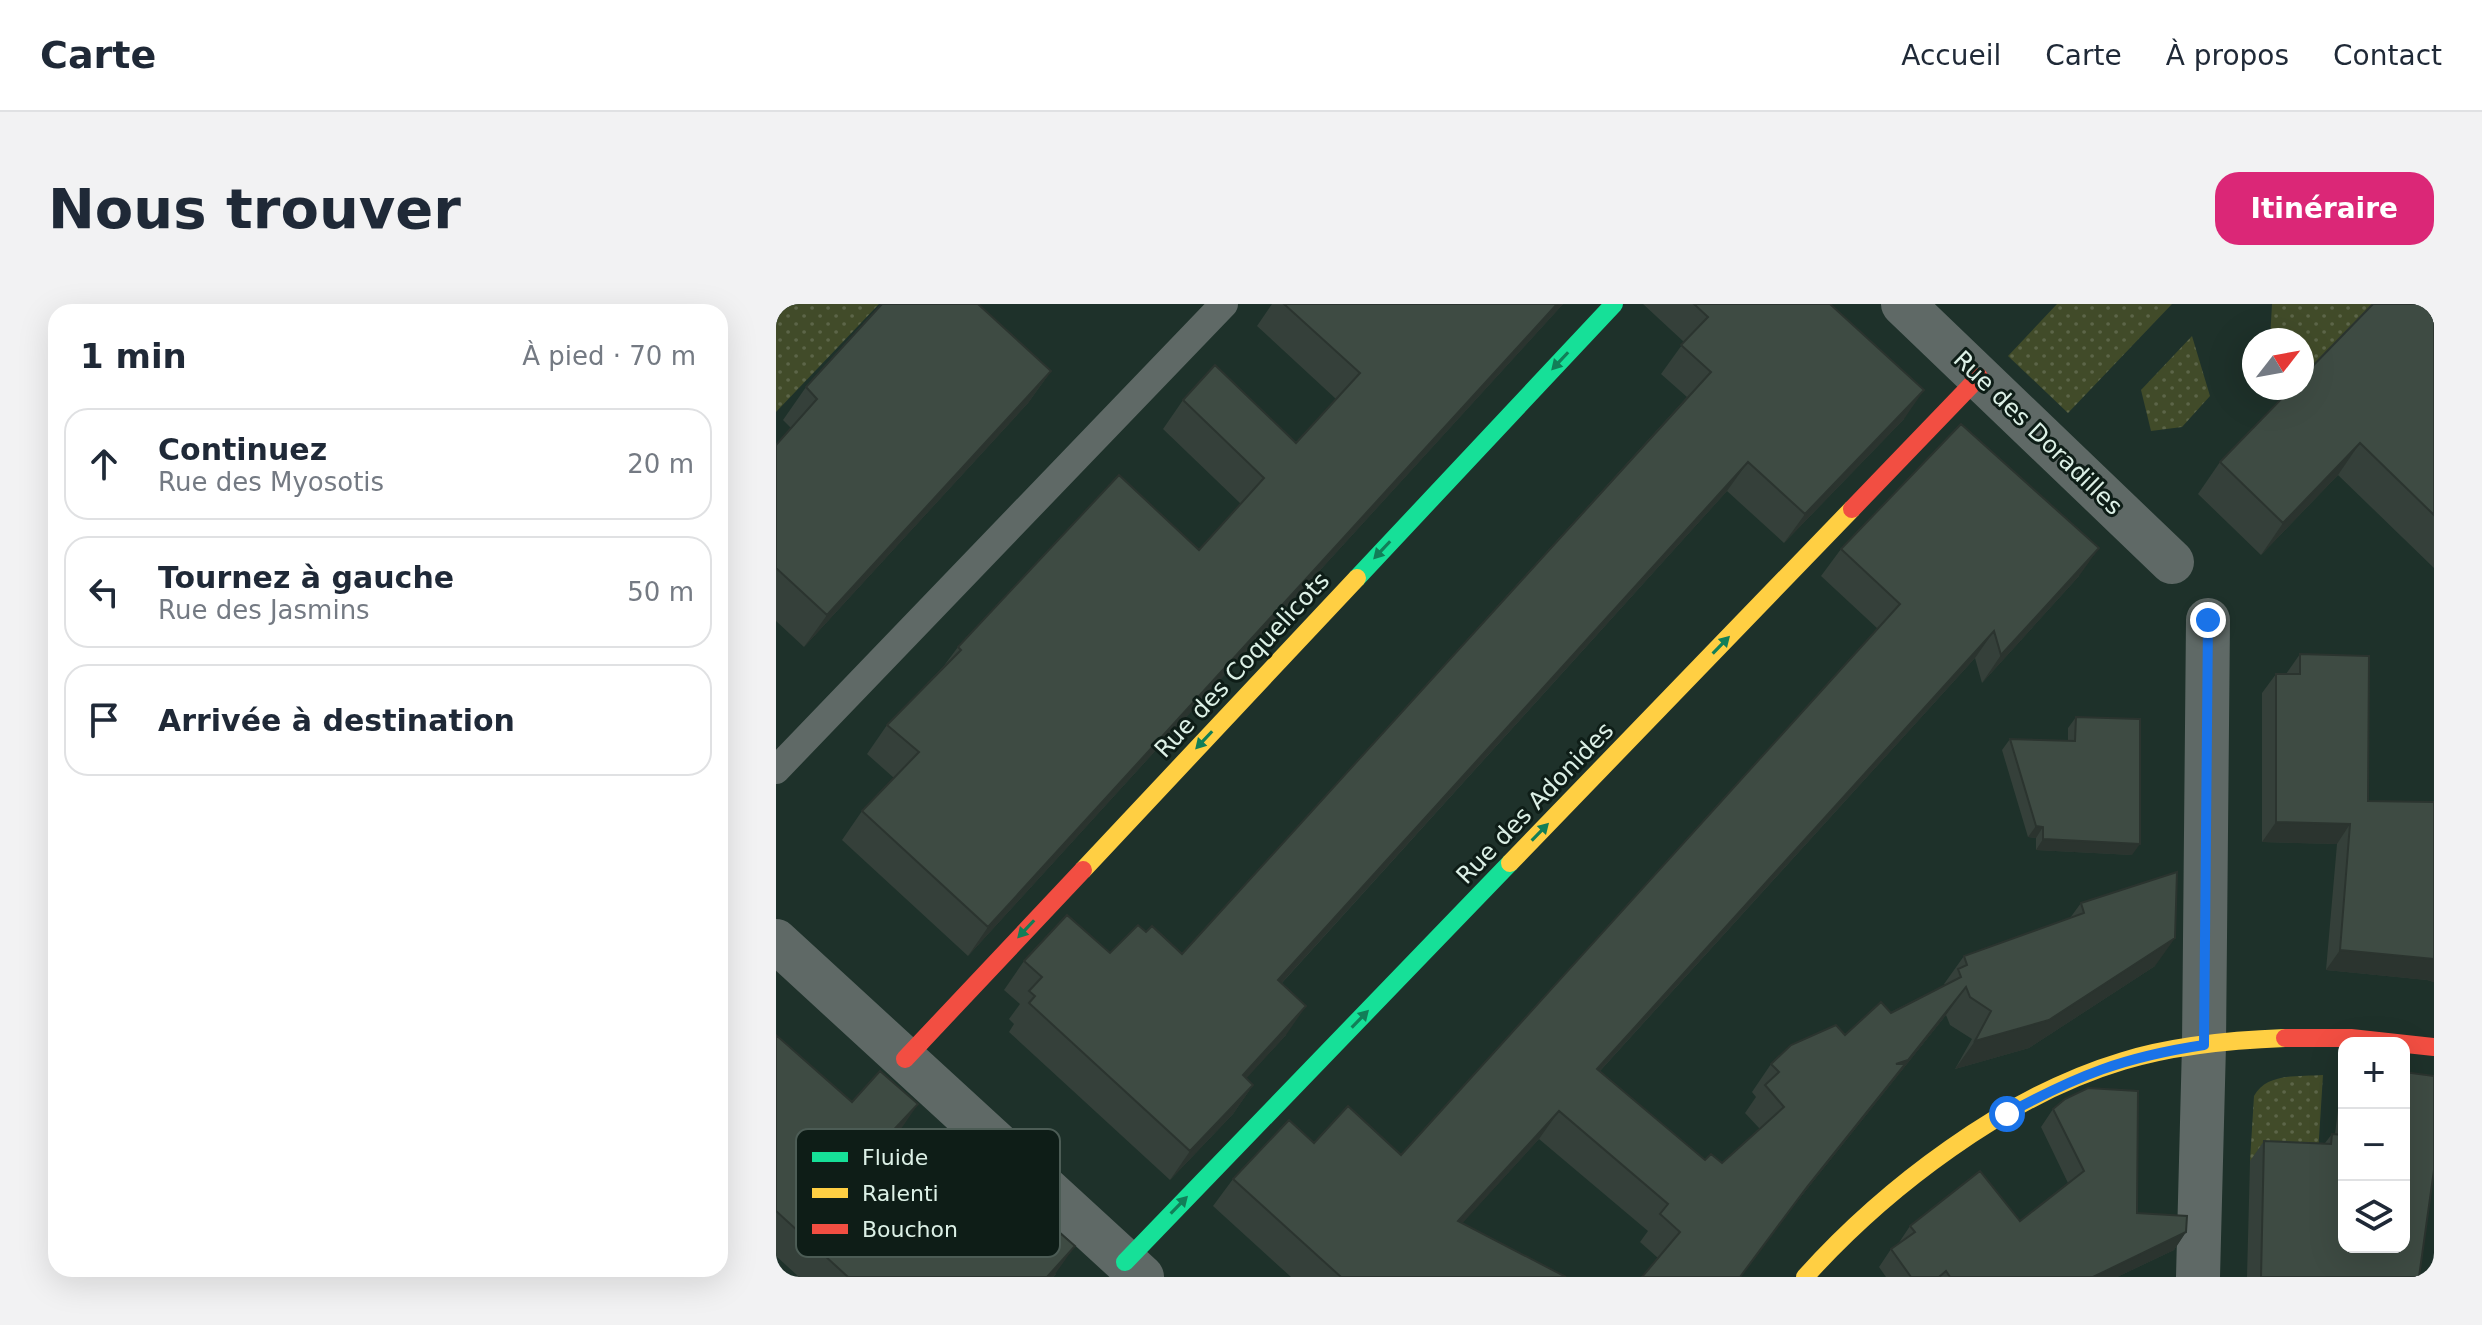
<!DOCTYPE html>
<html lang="fr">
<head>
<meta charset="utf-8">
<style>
  :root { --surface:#fff; --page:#f2f2f3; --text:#1f2937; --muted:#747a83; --line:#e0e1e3; --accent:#db2777 }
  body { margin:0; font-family:"DejaVu Sans",sans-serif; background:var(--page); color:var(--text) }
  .controls { position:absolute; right:24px; bottom:24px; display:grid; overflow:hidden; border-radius:16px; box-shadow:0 8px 32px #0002 }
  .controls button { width:72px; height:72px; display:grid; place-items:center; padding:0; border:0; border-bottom:2px solid var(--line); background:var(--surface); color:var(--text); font:40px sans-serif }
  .compass { position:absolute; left:1466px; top:24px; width:72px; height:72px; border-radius:50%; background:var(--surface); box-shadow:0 8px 32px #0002; rotate:59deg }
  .stop { position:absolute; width:24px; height:24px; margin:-18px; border:6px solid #1a73e8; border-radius:50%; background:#fff }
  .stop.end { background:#1a73e8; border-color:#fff; box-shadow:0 2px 8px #0008 }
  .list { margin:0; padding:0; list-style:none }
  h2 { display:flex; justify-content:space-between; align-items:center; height:104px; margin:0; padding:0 32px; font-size:34px }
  h2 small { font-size:26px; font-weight:400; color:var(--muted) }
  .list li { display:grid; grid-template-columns:52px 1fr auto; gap:24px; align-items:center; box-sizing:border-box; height:112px; margin:0 16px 16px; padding:0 16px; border:2px solid var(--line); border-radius:24px }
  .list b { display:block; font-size:30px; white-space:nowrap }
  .list p { margin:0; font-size:26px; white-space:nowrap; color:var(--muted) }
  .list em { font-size:26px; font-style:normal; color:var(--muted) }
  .icon { flex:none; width:44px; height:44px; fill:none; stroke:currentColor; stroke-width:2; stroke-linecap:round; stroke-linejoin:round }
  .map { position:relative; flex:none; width:1658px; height:973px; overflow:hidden; border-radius:24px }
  header { display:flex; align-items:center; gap:48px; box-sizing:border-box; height:112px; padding:0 40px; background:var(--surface); border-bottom:2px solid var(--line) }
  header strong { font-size:38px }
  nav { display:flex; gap:44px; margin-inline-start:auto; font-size:28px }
  .intro { display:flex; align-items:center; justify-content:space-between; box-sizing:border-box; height:192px; padding:0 48px }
  h1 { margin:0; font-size:56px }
  .button { padding:20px 36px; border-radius:24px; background:var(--accent); color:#fff; font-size:28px; font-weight:700 }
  main { display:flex; gap:48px; padding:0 48px }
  aside { flex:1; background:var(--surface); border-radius:24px; box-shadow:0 8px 32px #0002 }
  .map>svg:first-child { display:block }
  .green { fill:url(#green-dots) }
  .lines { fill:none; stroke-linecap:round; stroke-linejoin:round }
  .lane { stroke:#5f6966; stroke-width:28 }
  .street { stroke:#5f6966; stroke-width:44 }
  .fast { stroke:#16e098; stroke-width:18 }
  .slow { stroke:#ffcf43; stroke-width:18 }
  .jam { stroke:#f24e42; stroke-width:18 }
  .wall { fill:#35403a }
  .shaded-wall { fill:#2b342f }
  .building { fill:#3e4b43; stroke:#2b342f; stroke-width:2 }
  .oneway { fill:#127e58 }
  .route { stroke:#1a73e8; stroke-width:10 }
  .labels { text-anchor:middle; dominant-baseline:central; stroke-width:6; stroke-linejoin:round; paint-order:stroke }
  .street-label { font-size:24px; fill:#dcf0e6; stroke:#0e1d17 }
  .key { fill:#0e1d17; stroke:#4c5c55; stroke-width:2 }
  .key-label { font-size:22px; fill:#dcf0e6 }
</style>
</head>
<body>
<header>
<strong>Carte</strong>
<nav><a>Accueil</a><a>Carte</a><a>À propos</a><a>Contact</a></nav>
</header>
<div class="intro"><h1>Nous trouver</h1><a class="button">Itinéraire</a></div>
<main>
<aside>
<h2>1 min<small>À pied · 70 m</small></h2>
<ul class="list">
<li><svg class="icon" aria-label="ahead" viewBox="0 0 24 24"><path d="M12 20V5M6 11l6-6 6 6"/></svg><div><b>Continuez</b><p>Rue des Myosotis</p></div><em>20 m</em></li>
<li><svg class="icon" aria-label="left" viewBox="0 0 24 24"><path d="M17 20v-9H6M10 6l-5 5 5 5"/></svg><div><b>Tournez à gauche</b><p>Rue des Jasmins</p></div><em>50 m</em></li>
<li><svg class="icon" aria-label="arrive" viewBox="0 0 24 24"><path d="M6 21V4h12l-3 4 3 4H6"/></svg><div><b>Arrivée à destination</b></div></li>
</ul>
</aside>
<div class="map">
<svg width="1658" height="973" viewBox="0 0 1658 973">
  <defs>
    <pattern id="green-dots" width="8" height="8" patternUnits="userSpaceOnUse" patternTransform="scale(2)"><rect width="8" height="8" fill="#414b29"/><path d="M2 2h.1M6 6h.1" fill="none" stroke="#5c6548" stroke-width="1.8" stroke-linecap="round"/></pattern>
  </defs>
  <rect width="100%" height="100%" fill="#1e312a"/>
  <path class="green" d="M 0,0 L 103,0 L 0,108 Z
    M 1281,0 L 1396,0 L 1292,109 L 1232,52 Z
    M 1496,0 L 1606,0 L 1526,82 L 1526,36 L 1494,36 Z
    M 1416,32 L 1434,92 L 1406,123 L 1375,127 L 1365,86 Z
    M 1547,771 L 1542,850 L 1474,857 L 1478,792 C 1491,768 1524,773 1547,771 Z"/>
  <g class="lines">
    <path class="lane" d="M 0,466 L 448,0"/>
    <path class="street" d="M 1127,0 L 1396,258
      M 0,637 L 366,973
      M 1422,973 L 1428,741 L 1432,316"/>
    <path class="fast" d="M 581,274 L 838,0
      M 349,958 L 734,559"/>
    <path class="slow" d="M 734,559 L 1076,205
      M 307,566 L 581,274
      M 1029,973 C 1110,883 1230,792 1347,757 C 1399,741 1455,736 1509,734"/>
    <path class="jam" d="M 1076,205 L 1203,73
      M 1509,734 L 1575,734 L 1658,743
      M 129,755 L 307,566"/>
  </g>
  <path class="wall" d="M 496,0 L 787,0 L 192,652 L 66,536 L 86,507 L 118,474 L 91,450 L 111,421 L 167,363 L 182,343 L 423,246 L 465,200 L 387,125 L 407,96 L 520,139 L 560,95 L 481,22 Z
    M 867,0 L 1054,0 L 1128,115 L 1008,239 L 951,187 L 506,679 L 510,731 L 470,774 L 477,781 L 457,810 L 394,876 L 233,728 L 238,720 L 233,715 L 244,700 L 228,686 L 248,657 L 334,649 L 370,628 L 406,650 L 911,93 L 885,70 L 908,38 Z
    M 1658,0 L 1658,264 L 1562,171 L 1485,251 L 1422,190 L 1444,158 Z
    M 275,67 L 252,99 L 28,343 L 0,317 L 0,141 L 15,124 L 7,116 L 30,83 Z
    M 1065,245 L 1303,272 L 1206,379 L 1199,354 L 824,767 L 929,856 L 946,859 L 984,825 L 969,809 L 980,793 L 976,788 L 995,760 L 1069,731 L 1169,681 L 1168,680 L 1188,652 L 1294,614 L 1305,599 L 1379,662 L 1253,744 L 1179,765 L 1196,735 L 1174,721 L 1170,711 L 1011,910 L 882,954 L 864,938 L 872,927 L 763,835 L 686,919 L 790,973 L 515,973 L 437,902 L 457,875 L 538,839 L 625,851 L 1102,325 L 1045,272 Z
    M 1524,350 L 1592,497 L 1658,498 L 1658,678 L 1651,676 L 1550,666 L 1561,540 L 1486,538 L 1486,389 L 1500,370 L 1510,370 Z
    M 1300,413 L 1356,551 L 1260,546 L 1260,534 L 1252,533 L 1226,446 L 1234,435 L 1292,437 L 1292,424 Z
    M 0,731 L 76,798 L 123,828 L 115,836 L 231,942 L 280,970 L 277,973 L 23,973 L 0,952 Z
    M 1568,778 L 1568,943 L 1643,973 L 1471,973 L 1474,857 L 1488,837 L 1549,839 L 1556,830 L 1559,830 L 1565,782 Z
    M 1277,805 L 1361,909 L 1410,928 L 1398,946 L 1341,973 L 1110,973 L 1103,963 L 1115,945 L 1122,940 L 1134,922 L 1244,917 L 1292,879 L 1265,823 Z"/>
  <path class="shaded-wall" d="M 781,0 L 787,0 L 192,652 L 212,623 Z
    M 275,67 L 252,99 L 28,343 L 51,311 Z
    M 1148,86 L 1128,115 L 1008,239 L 1029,210 Z
    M 1584,139 L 1562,171 L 1485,251 L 1507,219 Z
    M 972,158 L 951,187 L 482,705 L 502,676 Z
    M 1323,244 L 1303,272 L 1206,379 L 1225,351 Z
    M 1218,327 L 1199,354 L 801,792 L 821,765 Z
    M 1500,518 L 1574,520 L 1561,540 L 1486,538 Z
    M 1260,522 L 1267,523 L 1260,534 L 1252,533 Z
    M 1267,535 L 1364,540 L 1356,551 L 1260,546 Z
    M 1399,634 L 1379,662 L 1253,744 L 1179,765 L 1199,737 Z
    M 1564,646 L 1658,655 L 1658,678 L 1651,676 L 1550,666 Z
    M 1190,683 L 1170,711 L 1011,910 L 964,973 L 1120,760 Z
    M 530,702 L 510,731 L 447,800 L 467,771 Z
    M 477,781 L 457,810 L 394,876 L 414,847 Z
    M 142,800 L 123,828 L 92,860 L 111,833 Z
    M 783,807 L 763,835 L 663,945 L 682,917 Z
    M 1410,928 L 1398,946 L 1341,973 L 1317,973 Z
    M 299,942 L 277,973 L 271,973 Z"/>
  <path class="building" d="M 106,0 L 202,0 L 275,67 L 51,311 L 0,264 L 0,141 L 41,95 L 30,83 Z
    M 508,0 L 781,0 L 212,623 L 86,507 L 143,448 L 111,421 L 185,346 L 182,343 L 343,171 L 423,246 L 488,174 L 407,96 L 439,61 L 520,139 L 584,69 Z
    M 918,0 L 1054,0 L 1148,86 L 1029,210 L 972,158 L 502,676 L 530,702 L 467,771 L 477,781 L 414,847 L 253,699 L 259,692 L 253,687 L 266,673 L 248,657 L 291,611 L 334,649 L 362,621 L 370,628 L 376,622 L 406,650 L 935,68 L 905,41 L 932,13 Z
    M 1597,0 L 1658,0 L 1658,211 L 1584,139 L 1507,219 L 1444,158 L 1516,84 L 1526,84 L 1526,73 Z
    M 1185,120 L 1323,244 L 1225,351 L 1218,327 L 821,765 L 929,856 L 935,850 L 946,859 L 1008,803 L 989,781 L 1003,768 L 995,760 L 1015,741 L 1060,721 L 1069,731 L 1105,698 L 1115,709 L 1185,673 L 1182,665 L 1191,661 L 1188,652 L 1308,609 L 1305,599 L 1401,568 L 1399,634 L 1273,716 L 1199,737 L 1215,707 L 1194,693 L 1190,683 L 1132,756 L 1120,760 L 1129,760 L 1031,883 L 964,973 L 866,973 L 904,928 L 884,910 L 892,900 L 783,807 L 682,917 L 790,973 L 565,973 L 457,875 L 513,816 L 538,839 L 572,802 L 625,851 L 1124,300 L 1065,245 Z
    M 1524,350 L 1593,352 L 1592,497 L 1658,498 L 1658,655 L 1564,646 L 1574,520 L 1500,518 L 1500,370 L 1524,370 Z
    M 1300,413 L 1364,415 L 1364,540 L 1267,535 L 1267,523 L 1260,522 L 1234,435 L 1299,437 Z
    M 0,731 L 76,798 L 104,767 L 142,800 L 111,833 L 135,852 L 231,942 L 261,909 L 299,942 L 271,973 L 72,973 L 0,907 Z
    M 1628,768 L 1658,772 L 1658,866 L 1643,973 L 1485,973 L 1488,837 L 1555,840 L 1556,830 L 1568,831 L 1568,943 L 1628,943 Z
    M 1312,784 L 1362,787 L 1361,909 L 1411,912 L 1410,928 L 1317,973 L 1174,973 L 1170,967 L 1163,973 L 1135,973 L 1115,945 L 1139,928 L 1134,922 L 1204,867 L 1244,917 L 1308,867 L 1277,805 L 1289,795 Z"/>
  <defs><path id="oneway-solid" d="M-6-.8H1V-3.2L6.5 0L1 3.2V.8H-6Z" transform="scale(2)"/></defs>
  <g class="oneway">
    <use href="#oneway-solid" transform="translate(784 57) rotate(133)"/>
    <use href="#oneway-solid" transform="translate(606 246) rotate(133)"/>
    <use href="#oneway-solid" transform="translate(945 341) rotate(-46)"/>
    <use href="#oneway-solid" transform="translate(428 436) rotate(133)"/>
    <use href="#oneway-solid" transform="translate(764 528) rotate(-46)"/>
    <use href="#oneway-solid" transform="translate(250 625) rotate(133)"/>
    <use href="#oneway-solid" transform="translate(584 715) rotate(-46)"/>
    <use href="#oneway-solid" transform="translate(403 901) rotate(-46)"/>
  </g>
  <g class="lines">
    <path class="route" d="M 1231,810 C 1302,771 1348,753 1428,741 L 1432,316"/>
  </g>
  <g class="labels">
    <g class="street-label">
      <text transform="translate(1262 129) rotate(44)">Rue des Doradilles</text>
      <text transform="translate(466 361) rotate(-47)">Rue des Coquelicots</text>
      <text transform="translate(759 499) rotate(-46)">Rue des Adonides</text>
    </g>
  </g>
  <rect x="20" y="825" width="264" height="128" rx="12" class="key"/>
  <rect x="36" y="848" width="36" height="10" fill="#16e098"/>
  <rect x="36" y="884" width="36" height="10" fill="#ffcf43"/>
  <rect x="36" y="920" width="36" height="10" fill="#f24e42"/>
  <g class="key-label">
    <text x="86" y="861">Fluide</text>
    <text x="86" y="897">Ralenti</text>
    <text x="86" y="933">Bouchon</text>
  </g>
</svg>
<div class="controls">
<button>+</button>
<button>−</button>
<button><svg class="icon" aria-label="layers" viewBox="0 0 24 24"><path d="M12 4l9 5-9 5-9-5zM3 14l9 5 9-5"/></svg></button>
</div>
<svg class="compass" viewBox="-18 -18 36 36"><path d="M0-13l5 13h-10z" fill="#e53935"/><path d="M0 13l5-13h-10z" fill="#747a83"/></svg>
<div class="stop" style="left:1231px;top:810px"></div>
<div class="stop end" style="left:1432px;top:316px"></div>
</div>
</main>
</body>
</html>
